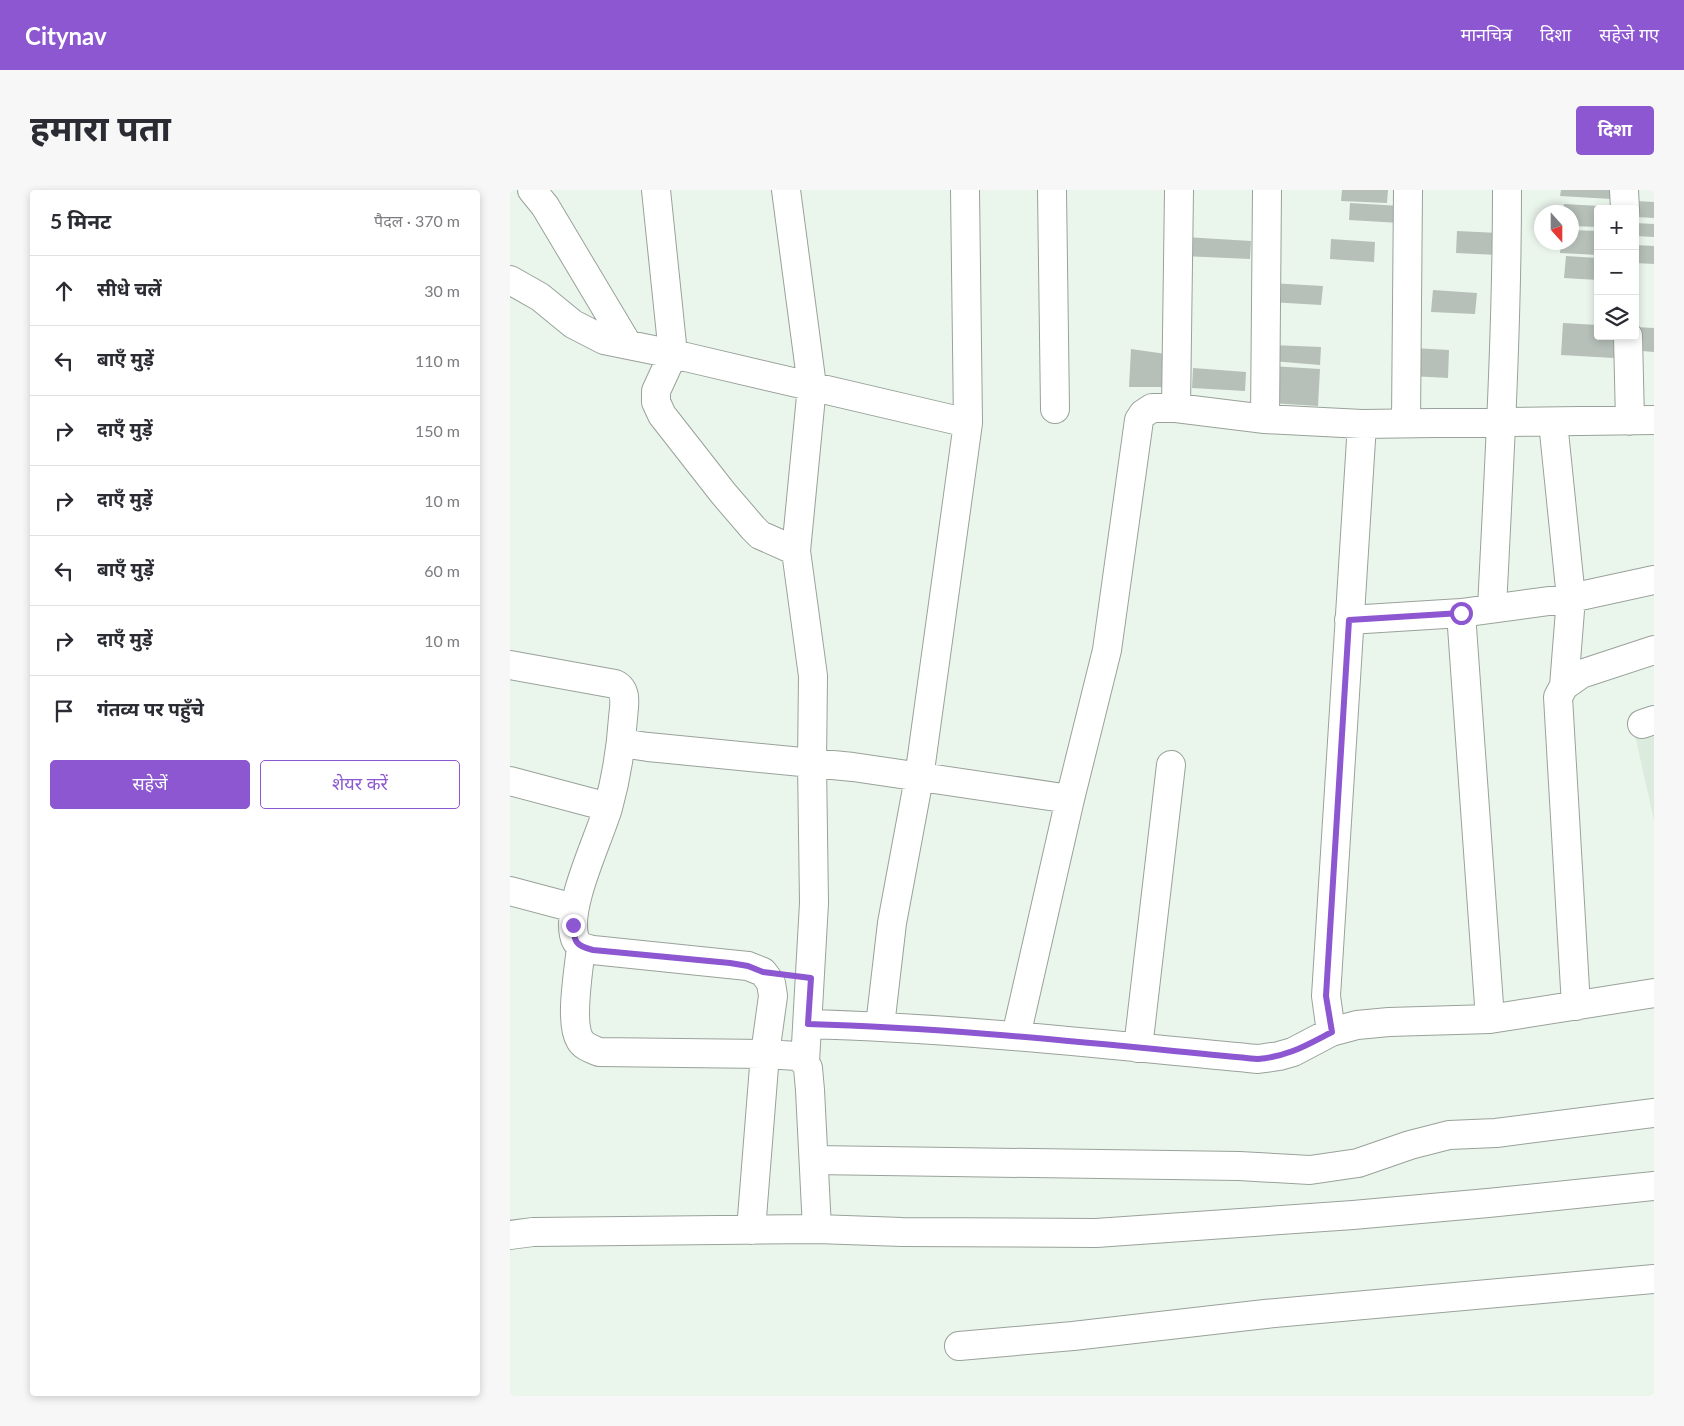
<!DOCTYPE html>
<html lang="hi">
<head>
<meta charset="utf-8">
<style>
  :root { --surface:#fff; --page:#f7f7f7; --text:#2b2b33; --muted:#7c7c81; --line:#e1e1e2; --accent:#8c57d0 }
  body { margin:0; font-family:Lato,"Noto Sans Devanagari",sans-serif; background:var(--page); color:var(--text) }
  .controls { position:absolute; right:15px; top:15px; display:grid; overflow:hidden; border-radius:5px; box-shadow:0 2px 8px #0003 }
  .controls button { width:45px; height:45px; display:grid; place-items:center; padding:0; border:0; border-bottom:1px solid var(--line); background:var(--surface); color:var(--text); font:25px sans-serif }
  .compass { position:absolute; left:1024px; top:15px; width:45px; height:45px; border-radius:50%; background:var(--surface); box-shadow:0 2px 8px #0003; rotate:159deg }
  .stop { position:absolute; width:15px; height:15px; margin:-11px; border:4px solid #8c57d0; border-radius:50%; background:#fff }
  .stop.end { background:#8c57d0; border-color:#fff; box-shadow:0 1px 5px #0008 }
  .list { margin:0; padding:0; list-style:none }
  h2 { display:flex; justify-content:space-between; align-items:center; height:65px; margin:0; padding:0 20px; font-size:21px }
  h2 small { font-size:16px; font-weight:400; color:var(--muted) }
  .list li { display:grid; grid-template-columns:32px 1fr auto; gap:15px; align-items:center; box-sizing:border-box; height:70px; padding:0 20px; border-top:1px solid var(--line) }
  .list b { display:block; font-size:19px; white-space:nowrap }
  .list em { font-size:16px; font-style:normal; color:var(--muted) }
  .actions { display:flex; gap:10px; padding:15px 20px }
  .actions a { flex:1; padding:11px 0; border:1px solid var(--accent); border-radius:5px; text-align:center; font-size:18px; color:var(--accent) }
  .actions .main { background:var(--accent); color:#fff }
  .icon { flex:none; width:28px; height:28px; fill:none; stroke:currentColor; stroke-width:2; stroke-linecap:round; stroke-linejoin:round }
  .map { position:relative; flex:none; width:1144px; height:1206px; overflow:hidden; border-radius:5px }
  header { display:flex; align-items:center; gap:30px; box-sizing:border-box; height:70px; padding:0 25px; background:var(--accent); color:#fff }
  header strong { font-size:24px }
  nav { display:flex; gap:28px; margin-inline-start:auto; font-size:18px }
  .intro { display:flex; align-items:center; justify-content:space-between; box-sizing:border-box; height:120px; padding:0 30px }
  h1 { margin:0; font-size:35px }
  .button { padding:12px 22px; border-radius:5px; background:var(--accent); color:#fff; font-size:18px; font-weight:700 }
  main { display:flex; gap:30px; padding:0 30px }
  aside { flex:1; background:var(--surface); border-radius:5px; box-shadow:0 2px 8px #0003 }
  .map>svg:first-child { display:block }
  .built { fill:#dbecde }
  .building { fill:#b6c0b8 }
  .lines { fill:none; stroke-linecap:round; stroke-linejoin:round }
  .minor-casing { stroke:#99a29a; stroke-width:30 }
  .minor { stroke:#fff; stroke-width:28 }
  .route { stroke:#8c57d0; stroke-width:6 }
</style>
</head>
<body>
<header>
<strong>Citynav</strong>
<nav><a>मानचित्र</a><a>दिशा</a><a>सहेजे गए</a></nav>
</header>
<div class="intro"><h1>हमारा पता</h1><a class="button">दिशा</a></div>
<main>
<aside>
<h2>5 मिनट<small>पैदल · 370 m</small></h2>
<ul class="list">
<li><svg class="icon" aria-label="ahead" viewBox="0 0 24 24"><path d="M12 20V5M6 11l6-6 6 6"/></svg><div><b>सीधे चलें</b></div><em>30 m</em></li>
<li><svg class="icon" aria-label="left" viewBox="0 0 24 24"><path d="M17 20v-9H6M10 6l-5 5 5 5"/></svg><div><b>बाएँ मुड़ें</b></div><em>110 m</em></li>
<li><svg class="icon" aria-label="right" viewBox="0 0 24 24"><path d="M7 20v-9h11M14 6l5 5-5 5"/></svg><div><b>दाएँ मुड़ें</b></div><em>150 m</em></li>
<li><svg class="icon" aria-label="right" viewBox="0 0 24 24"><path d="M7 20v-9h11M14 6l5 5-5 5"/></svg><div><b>दाएँ मुड़ें</b></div><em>10 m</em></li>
<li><svg class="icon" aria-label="left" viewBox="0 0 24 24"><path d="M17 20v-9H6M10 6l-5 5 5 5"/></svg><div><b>बाएँ मुड़ें</b></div><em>60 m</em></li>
<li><svg class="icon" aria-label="right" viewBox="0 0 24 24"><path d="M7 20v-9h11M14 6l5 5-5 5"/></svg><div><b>दाएँ मुड़ें</b></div><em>10 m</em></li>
<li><svg class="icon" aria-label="arrive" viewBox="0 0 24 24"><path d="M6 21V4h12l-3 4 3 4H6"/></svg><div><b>गंतव्य पर पहुँचे</b></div></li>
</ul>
<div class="actions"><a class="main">सहेजें</a><a>शेयर करें</a></div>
</aside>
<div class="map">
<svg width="1144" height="1206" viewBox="0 0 1144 1206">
  <rect width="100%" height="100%" fill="#eaf5ec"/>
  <path class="built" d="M 1144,515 L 1144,630 L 1120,523 Z"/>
  <path class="building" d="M 832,0 L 878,0 L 877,13 L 831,11 Z
    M 1051,0 L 1102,0 L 1101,9 L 1050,6 Z
    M 1127,11 L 1144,12 L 1144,28 L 1126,27 Z
    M 840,13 L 891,16 L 890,33 L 839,30 Z
    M 1054,14 L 1108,17 L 1108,19 L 1088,19 L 1088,37 L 1062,36 L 1062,22 L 1053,22 Z
    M 1125,33 L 1144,34 L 1144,47 L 1125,46 Z
    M 1062,40 L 1088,41 L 1088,65 L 1050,63 L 1051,52 L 1062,52 Z
    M 947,41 L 989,43 L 988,65 L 946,63 Z
    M 675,47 L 741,51 L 740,69 L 673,66 Z
    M 821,49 L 865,52 L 864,72 L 820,69 Z
    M 1125,55 L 1144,56 L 1144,74 L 1125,73 Z
    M 1056,66 L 1088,68 L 1088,90 L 1054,88 Z
    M 760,93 L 813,96 L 811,115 L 758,112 Z
    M 923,100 L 967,103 L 965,124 L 921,122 Z
    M 1053,133 L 1088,135 L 1088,146 L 1105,146 L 1104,168 L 1051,165 Z
    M 1125,137 L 1144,138 L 1144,162 L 1121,160 Z
    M 762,155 L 811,157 L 810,175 L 762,171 Z
    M 903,158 L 939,160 L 938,188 L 901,186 Z
    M 621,159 L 656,164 L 656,197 L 619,197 Z
    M 761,176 L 810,179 L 808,216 L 759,213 Z
    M 683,178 L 736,182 L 735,201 L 682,198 Z"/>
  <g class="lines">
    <defs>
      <path id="minor" d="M 22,0 L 35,16 L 118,155
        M 146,0 L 163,164 L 146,201 L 146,212 L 152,225 L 213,303 L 243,338 L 250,345 L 286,361
        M 276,0 L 302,196 L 286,361 L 303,486 L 302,573 L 304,713 L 295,872
        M 542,0 L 545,219
        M 1114,0 L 1115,19
        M 0,90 L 30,107 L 63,134 L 94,150 L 163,164 L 458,233 L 455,0
        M 1118,146 L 1120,231
        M 666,218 L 669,0
        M 755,229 L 757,0
        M 896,232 L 898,0
        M 1043,232 L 1061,408 L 1054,496
        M 982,418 C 989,278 997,139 997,0
        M 951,423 L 980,829
        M 839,430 L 951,423 L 1061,408 L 1144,390
        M 0,475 L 105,494 C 118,500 114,516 113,528 C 111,558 106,589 98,618 C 88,651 57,714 64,745 C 66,756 74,758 83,760 L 238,776 L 253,782 L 261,793 L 263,806 L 255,864 L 241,1040
        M 1132,534 L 1144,530
        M 111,553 L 138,557 L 343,577 L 560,609
        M 0,591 L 98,617
        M 0,701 L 64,718
        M 71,757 C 69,779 59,832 70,850 C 74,857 82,859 89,862 L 255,864 L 287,866 L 295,872 L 298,878 L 300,900 L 307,1039
        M 1066,816 L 1048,507 L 1054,496 L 1071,484 L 1144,460
        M 298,834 C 448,838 598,855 748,869 L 769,866 L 783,862 L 821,842 L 847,835 L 879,832 L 980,829 L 1144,803
        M 370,836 L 382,733 L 409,588 L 458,233
        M 821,842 L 816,806 L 852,234
        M 506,846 L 560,609 L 597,460 L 629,230 L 633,224 L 642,218 L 666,218 L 755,229 L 852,234 L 1144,230
        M 628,858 L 661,575
        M 304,970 L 729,976 L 800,980 L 848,973 L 900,955 L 939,945 L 986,943 L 1144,923
        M 0,1045 L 23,1042 L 307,1039 L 392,1042 L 586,1043 L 843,1025 L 978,1013 L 1144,996
        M 449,1156 L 563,1146 L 755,1124 L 1144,1089"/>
    </defs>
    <use href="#minor" class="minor-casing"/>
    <use href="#minor" class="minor"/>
  </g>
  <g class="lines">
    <path class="route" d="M 63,735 C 64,752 66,756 83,760 L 220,773 L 238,776 L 253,782 L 301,788 L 298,834 C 448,838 598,855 748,869 C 779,866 795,856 822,842 L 816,806 L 839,430 L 951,423"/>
  </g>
</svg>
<div class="controls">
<button>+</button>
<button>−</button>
<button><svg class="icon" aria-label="layers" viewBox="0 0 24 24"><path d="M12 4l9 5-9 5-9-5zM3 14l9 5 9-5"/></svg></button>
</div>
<svg class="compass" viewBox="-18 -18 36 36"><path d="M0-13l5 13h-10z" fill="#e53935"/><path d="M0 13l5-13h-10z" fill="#7c7c81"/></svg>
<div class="stop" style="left:951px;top:423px"></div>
<div class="stop end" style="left:63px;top:735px"></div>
</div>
</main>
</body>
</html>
